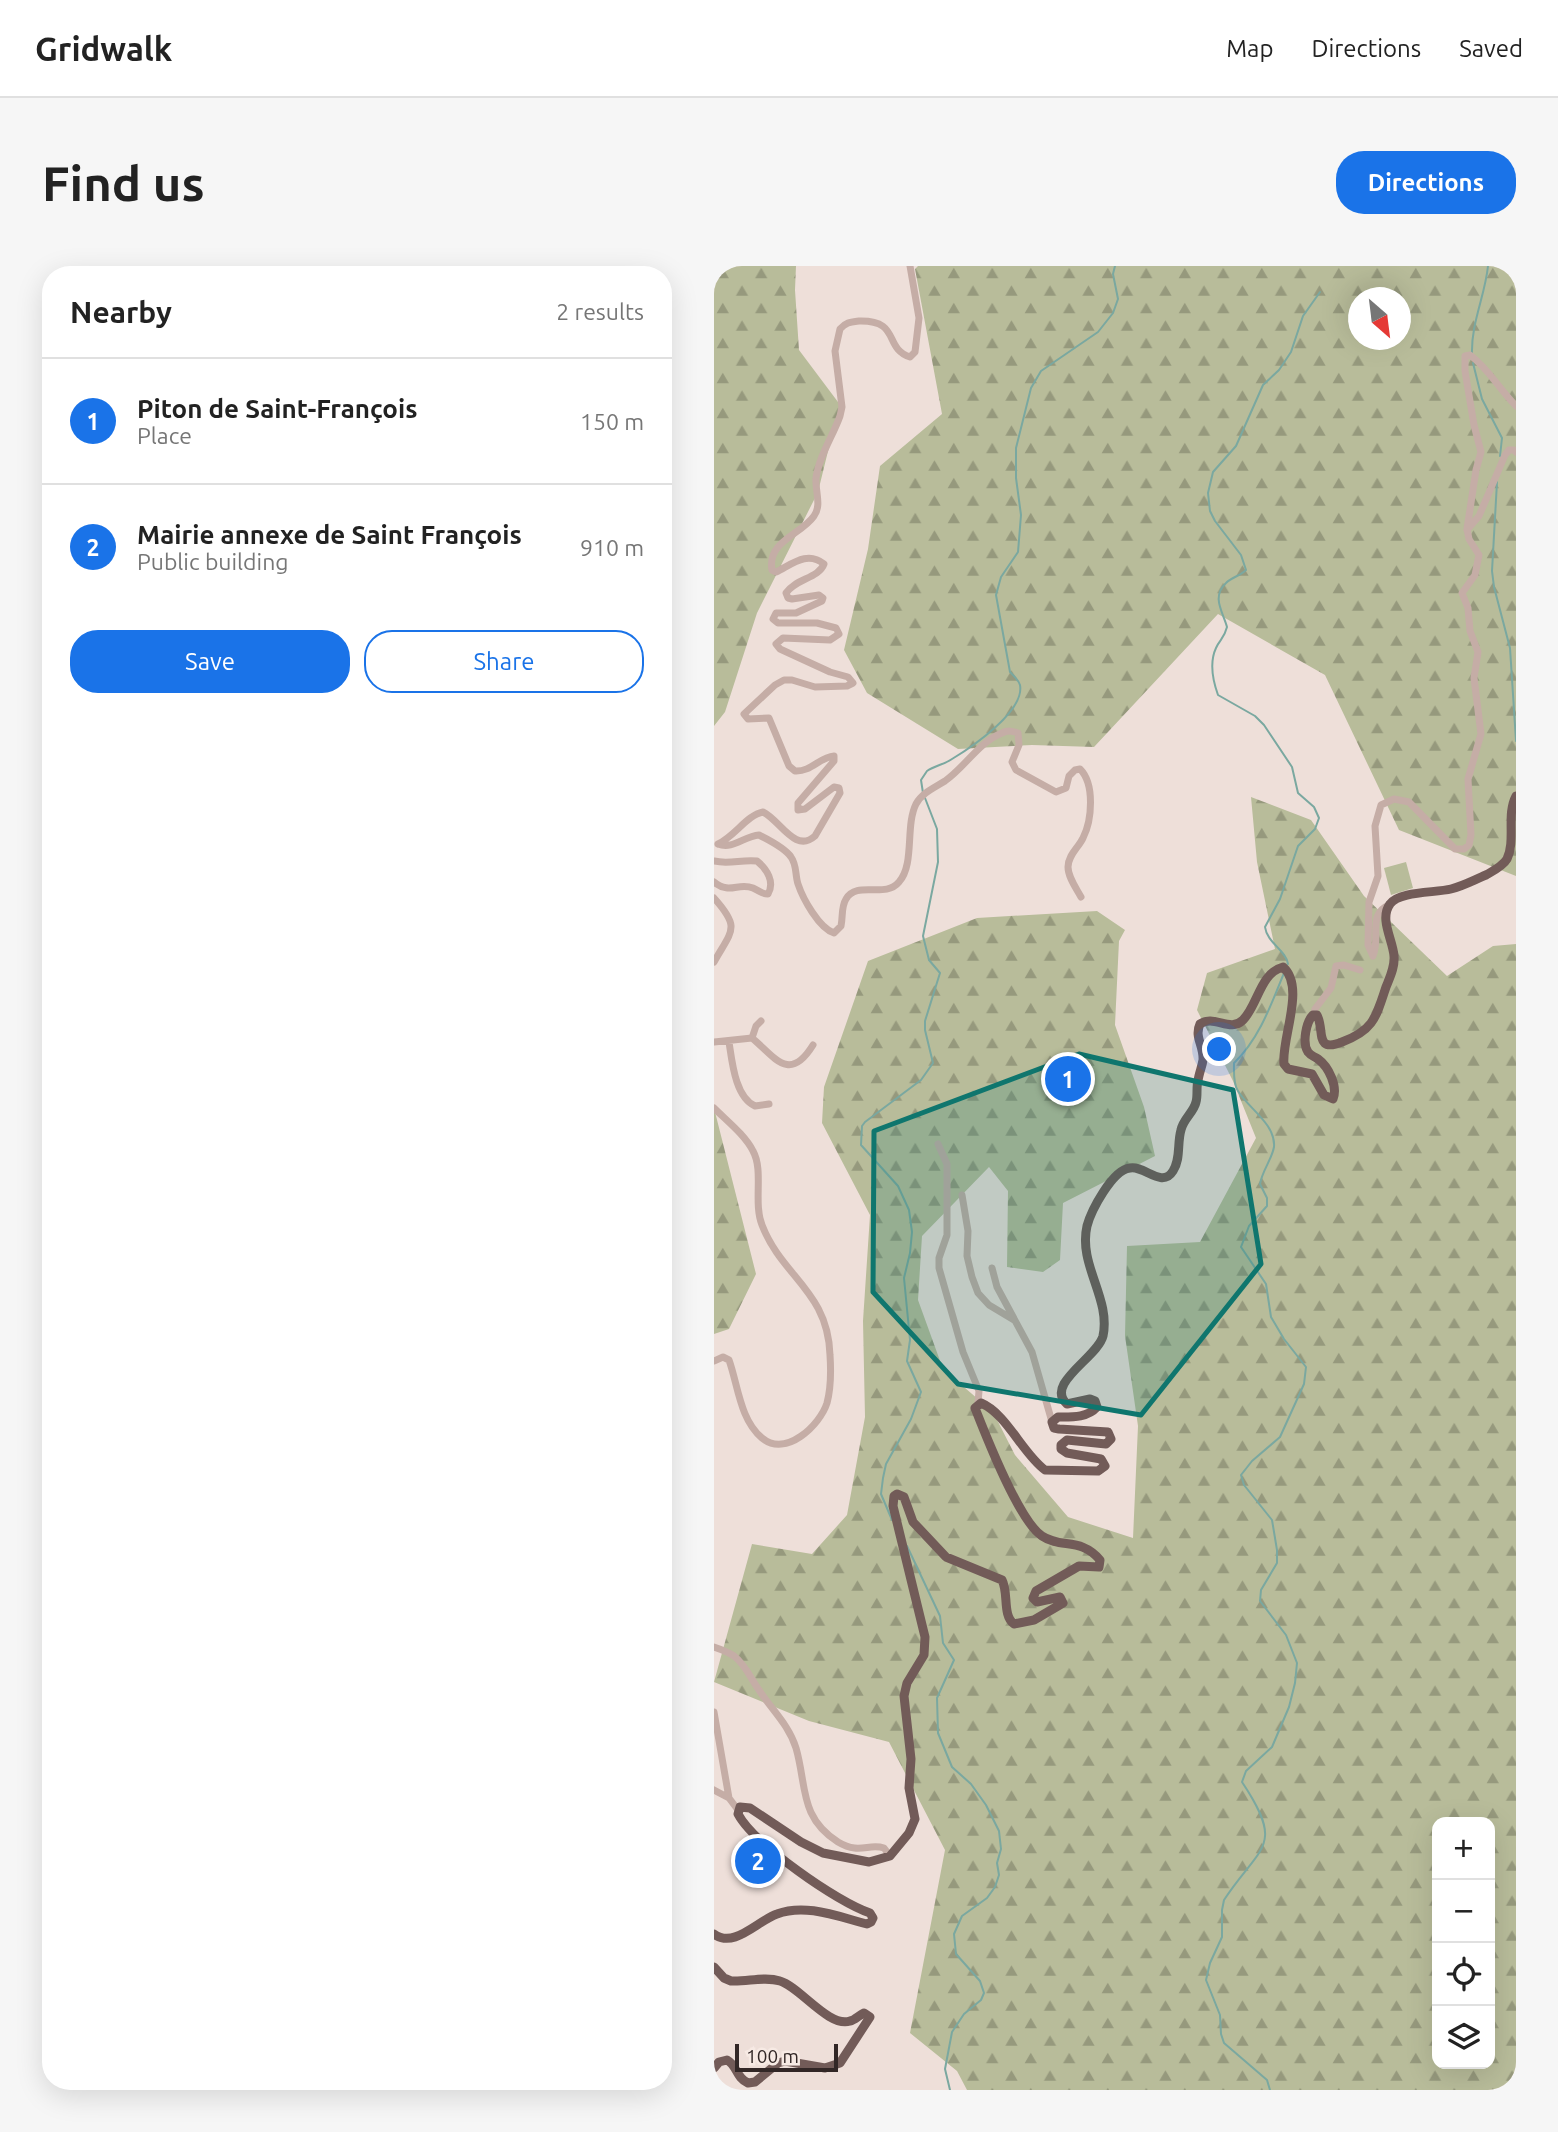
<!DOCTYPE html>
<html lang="en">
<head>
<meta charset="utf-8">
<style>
  :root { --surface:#fff; --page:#f6f6f6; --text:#222; --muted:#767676; --line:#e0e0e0; --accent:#1a73e8 }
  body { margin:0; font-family:Ubuntu,sans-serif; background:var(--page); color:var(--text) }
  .controls { position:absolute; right:21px; bottom:21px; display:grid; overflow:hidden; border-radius:14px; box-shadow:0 7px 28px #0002 }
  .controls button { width:63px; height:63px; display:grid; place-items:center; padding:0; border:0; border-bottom:2px solid var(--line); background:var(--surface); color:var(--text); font:35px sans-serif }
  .compass { position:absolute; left:634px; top:21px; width:63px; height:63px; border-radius:50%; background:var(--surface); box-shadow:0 7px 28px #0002; rotate:152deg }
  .scale { position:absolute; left:21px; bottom:18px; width:103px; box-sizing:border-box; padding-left:7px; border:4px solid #322726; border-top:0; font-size:19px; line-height:24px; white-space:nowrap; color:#322726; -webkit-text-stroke:5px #f7eae4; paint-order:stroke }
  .you { position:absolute; left:506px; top:784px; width:24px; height:24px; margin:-18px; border:5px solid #fff; border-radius:50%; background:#1a73e8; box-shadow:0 0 0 10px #1a73e833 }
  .badge { display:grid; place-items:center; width:46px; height:46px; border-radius:50%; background:var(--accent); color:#fff; font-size:23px; font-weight:700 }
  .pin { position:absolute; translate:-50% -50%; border:4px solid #fff; box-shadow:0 2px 7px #0006 }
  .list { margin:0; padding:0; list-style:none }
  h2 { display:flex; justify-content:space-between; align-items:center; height:91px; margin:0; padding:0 28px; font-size:30px }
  h2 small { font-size:23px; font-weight:400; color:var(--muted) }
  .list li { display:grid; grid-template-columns:46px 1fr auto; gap:21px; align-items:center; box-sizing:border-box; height:126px; padding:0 28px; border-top:2px solid var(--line) }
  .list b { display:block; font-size:26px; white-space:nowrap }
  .list p { margin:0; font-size:23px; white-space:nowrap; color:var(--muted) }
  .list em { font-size:23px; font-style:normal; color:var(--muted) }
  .actions { display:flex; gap:14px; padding:21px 28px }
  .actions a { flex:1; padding:16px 0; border:2px solid var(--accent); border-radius:28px; text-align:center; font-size:24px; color:var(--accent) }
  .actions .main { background:var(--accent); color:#fff }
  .icon { flex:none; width:38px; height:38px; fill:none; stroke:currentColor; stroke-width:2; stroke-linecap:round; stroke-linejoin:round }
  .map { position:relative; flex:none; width:802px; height:1824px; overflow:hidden; border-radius:28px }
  header { display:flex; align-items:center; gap:42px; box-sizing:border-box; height:98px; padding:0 35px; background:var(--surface); border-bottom:2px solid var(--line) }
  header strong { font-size:33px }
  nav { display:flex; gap:38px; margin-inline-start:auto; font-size:24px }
  .intro { display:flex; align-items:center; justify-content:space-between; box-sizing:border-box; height:168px; padding:0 42px }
  h1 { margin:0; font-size:49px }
  .button { padding:18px 32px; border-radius:28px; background:var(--accent); color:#fff; font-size:24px; font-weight:700 }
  main { display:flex; gap:42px; padding:0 42px }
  aside { flex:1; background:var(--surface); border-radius:28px; box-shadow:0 7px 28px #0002 }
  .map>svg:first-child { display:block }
  .green { fill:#b8bc9a }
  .forest { fill:url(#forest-firs); fill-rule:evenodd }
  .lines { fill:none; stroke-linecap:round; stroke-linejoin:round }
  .stream { stroke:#7aa8a0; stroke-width:2 }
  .minor { stroke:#c5ada6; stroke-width:7 }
  .major { stroke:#725b58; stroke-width:9 }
  .marked { fill:#0f766e; fill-opacity:0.2; stroke:#0f766e; stroke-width:5; stroke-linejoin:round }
</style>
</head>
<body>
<header>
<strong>Gridwalk</strong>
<nav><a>Map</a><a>Directions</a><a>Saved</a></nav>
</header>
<div class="intro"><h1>Find us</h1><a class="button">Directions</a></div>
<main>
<aside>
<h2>Nearby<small>2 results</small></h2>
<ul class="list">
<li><span class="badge">1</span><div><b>Piton de Saint-François</b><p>Place</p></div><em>150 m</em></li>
<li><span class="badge">2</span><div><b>Mairie annexe de Saint François</b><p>Public building</p></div><em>910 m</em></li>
</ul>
<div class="actions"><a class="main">Save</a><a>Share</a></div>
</aside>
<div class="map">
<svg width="802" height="1824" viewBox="0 0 802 1824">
  <defs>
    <pattern id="forest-firs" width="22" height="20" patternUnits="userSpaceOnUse" patternTransform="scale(1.75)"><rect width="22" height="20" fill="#b8bc9a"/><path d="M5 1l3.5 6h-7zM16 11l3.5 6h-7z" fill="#96997d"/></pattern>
  </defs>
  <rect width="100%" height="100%" fill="#eedfd9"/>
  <path class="green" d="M 692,596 L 699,622 L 677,629 L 670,602 Z"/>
  <path class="forest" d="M 0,0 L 82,0 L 81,24 L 85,84 L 130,144 L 115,181 L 104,226 L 43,347 L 11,446 L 0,460 Z
    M 204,0 L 802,0 L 802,610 L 685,564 L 611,409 L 504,348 L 380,481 L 318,479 L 244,483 L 153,427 L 130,384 L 154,283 L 166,200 L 228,148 L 201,3 ZM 645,32 L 687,32 L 687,74 L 645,74 Z
    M 537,531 L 597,554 L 650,630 L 733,710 L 779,680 L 802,678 L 802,1824 L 253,1824 L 243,1805 L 196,1767 L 231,1584 L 175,1476 L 95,1455 L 0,1416 L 38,1278 L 98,1288 L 133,1249 L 151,1151 L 149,1055 L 156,949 L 108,857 L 110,821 L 154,695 L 263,652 L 383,645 L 411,664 L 405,675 L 401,759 L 430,841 L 441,890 L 349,937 L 346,994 L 329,1006 L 293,1001 L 294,925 L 275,901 L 208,970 L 204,1034 L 229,1103 L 279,1146 L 301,1189 L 354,1251 L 419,1272 L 424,1160 L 411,1070 L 413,980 L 486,976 L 542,872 L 519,815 L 483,744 L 493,707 L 561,683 L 543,596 ZM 723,1556 L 776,1556 L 776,1798 L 723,1798 Z
    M 0,842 L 42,1008 L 15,1063 L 0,1068 Z"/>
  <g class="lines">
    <path class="stream" d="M 758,88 C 757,57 771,30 774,0
      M 759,97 L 768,133 L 788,172 L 786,190
      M 783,216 L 778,305 L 780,321 L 796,382 L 802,475
      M 209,527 L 207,514 C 209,511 211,508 213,505 C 220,500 231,498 238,493 C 258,481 311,445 306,419 C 304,413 300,410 296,406 L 282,329 L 287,311 L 304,286 L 307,249 L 302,212 L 302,182 L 317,122 L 327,105 L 384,66 L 399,47 L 404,33 L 399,8 L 401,0
      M 574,698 C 572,684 553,677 551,661 L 566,633 L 584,580 L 601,563 L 605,552 L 600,541 L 584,527 L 578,501 L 550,459 L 541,450 L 504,429 C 499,415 495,397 502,382 C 506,373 510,373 513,361 C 509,346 497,331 512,317 C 518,311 526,310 532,304 L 527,289 L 501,255 L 496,245 L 494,227 L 499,206 L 522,180 L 549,119 L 565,104 L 577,86 L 589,50 L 606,26
      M 178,1254 L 167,1228 L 169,1212 L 172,1198 L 197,1153 L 207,1126 L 193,1095 L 196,1074 L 190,1012 L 196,987 L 198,966 L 195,944 L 184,920 L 147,879 L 148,860 L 151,856 L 207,814 L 219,797 L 211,764 L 211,755 L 226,707 L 215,694 L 209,670 L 224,596 L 223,563 L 211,532
      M 193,1280 L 226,1350 L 229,1377 L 240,1394 L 223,1432 L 224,1467 L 238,1501 L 257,1518 L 272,1539 L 285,1565 L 287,1583 L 283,1597 L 285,1609 L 281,1621 L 273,1632 L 248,1650 L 240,1668 L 242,1688 L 266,1715 L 270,1727 L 267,1734 L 250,1748 L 238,1766 L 231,1803 L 236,1824
      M 556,1824 L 553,1814 L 510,1777 L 507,1768 L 506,1749 L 492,1714 L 496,1697 L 508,1671 L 508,1644 L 510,1634 C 546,1579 572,1582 528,1516 L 532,1505 L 558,1481 L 575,1441 L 581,1417 L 583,1397 L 572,1369 L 546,1335 L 547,1324 L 563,1297 L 563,1284 L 558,1254 L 530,1219 L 527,1209 L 538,1195 L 566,1171 L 590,1118 L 592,1101 L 570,1073 L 557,1051 L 552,1018 L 527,981 L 535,960 L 553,940 L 553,932 L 546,918 C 548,905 558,893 560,881 C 562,858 534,842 524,825 C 519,818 520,805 520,797 C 545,773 557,739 570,707"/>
    <path class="minor" d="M 753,264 L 765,250 L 791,189 L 795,184 L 800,184 L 802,186
      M 4,578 C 21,570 33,549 49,546 C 66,554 81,588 101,570 L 126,527 L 125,522 L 120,521 L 91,543 L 84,544 L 84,537 L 120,495 L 120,490 C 106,491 97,506 81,505 L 75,500 L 55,452 L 34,453 L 30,448 L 61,419 L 70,414 L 78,414 L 101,421 L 133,420 L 139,417 L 134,411 L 116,406 L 66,383 L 62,378 L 69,372 L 116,374 L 125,368 L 122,362 L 103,357 L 64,357 L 59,353 L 62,347 L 82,347 L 108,335 L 109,332 L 105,329 L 78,333 L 74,332 L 72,327 C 81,313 105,312 110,298 C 93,284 77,299 62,306 L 58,304 C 53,275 87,269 100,250 C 108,239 101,225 102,212 C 105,190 119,170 126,150 L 128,141 L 121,85 L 126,63 C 132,56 137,56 145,55 C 187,54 169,82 196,91 L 201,86 L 205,52 L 196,0
      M 4,578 C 19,584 30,570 45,569 C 55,574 71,582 77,591 C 83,599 81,609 84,618 C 89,633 105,662 120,667 L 127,660 C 129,651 127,641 132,633 C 143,614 171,633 185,616 C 201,598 191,560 202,538 C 208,527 220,522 231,515 C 251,501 265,476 288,467 C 294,464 298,465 304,467 L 305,479 L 298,496 L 302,504 L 342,526 L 352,522 L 355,510 L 361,504 L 366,503 C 381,518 378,554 369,572 C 365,581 354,589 354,601 C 354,611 362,622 367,631
      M 0,595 C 15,599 28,593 43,595 C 53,603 61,616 54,628 C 47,628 46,625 39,622 C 24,616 16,629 0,616
      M 0,632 C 27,662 18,664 0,696
      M 659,690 L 654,679 L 655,636 L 664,610 L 661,560 L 667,539 L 680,533 L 695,536 L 741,583 L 750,583 L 755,579 L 757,569 L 754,513 L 767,468 L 760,412 L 764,386 L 756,365 L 754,342 L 748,327 L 761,309 L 765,289 L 755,273 L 753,263 L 762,204 L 767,186 L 760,159 L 751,105 L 751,90 L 756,89 C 775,103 785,123 802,140
      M 659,690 C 667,671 653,648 675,639
      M 600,748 L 601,743 L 617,722 L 622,700 L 630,699 L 646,704
      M 47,755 L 42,760 L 38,772 C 60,790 75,818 99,779
      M 0,776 L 38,772
      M 15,776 C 18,795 21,831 41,840 L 55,838
      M 0,842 C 13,855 31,869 39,885 C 50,905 39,936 48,959 C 68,1011 114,1025 116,1089 C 117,1104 117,1122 113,1137 C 106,1159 72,1192 48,1172 C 26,1154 24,1119 15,1094 L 9,1091 L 0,1095
      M 224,878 L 233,898 L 233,969 L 225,992 L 225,1002 L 249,1086 L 265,1125 L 264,1137
      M 248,929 L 254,965 L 253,990 L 258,1011 L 264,1027 L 275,1039 L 300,1054
      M 278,1002 L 283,1021 L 318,1086 L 338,1156
      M 0,1381 C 6,1383 14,1386 20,1390 C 31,1398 37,1413 45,1424 C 58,1444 75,1459 82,1482 C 93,1520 85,1551 124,1576 C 146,1589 154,1577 170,1582 L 176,1590
      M 0,1446 L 15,1532
      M 0,1524 L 15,1532 L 24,1544"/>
    <path class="major" d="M 0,1668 C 20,1683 43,1655 63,1648 C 92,1637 125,1651 153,1658 L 157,1656 L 159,1652 L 156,1647 C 123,1636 40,1578 24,1548 L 26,1541 L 36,1542 L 87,1576 L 109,1587 L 155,1596 L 176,1590 L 195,1567 L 201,1553 L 195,1522 L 197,1493 L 190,1430 L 193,1417 L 210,1389 L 211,1371 L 179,1240 L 180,1230 L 183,1228 L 190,1231 L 199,1256 L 232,1291 L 288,1314 C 295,1327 288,1349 300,1358 L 320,1354 L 349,1337 L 346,1331 L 323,1336 L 319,1332 L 322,1325 L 365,1300 L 385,1301 L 386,1294 C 367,1271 347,1283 328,1270 C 305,1255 272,1170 261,1142 L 267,1137 C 293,1148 308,1187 331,1204 L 384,1205 L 391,1200 L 387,1193 L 353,1187 L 347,1183 L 347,1179 L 353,1174 L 392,1178 L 397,1173 L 394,1166 L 345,1163 L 340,1162 L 338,1156 L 344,1151 C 358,1151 373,1152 383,1141 L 381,1135 L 376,1133 L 353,1138 C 330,1118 384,1091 389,1070 C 397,1032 364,999 373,960 C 377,945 398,904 416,902 C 430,899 448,923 459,905 C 467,893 463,877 467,864 C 469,853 480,846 482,836 C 484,829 482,821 484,815 C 485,807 488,801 489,794 C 490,780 480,771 486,758 C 500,748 516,767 529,754 C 544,739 546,707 569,701 C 592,721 567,773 570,798 L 574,803 L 598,808 L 610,829 L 619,833 C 624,821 615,801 604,793 C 600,790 598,791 594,786 C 588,777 592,756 599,749 L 603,749 C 611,764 600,787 628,776 C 660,764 662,751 672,721 C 676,711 681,701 680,690 C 679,674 665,653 676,638 C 685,625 721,627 737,623 C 749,620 760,614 772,609 C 779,605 789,600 793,593 C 802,574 792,549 802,530
      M 0,1701 L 10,1712 L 17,1715 C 33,1716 51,1710 66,1715 C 86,1721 115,1762 136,1755 C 141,1754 145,1749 150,1747 L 156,1751 L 126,1797 L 111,1802 L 71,1795 L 64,1797 L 41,1816 L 34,1817 C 22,1812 23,1799 13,1794 L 5,1796 L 0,1802"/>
  </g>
  <path class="marked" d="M 365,788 L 519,824 L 547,998 L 427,1149 L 244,1118 L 159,1026 L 160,865 Z"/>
</svg>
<div class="controls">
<button>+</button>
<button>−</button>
<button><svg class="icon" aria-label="locate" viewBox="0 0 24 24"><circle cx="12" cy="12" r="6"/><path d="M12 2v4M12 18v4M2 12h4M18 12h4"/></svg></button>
<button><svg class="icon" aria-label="layers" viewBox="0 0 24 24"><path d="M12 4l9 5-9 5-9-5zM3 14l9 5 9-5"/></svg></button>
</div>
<svg class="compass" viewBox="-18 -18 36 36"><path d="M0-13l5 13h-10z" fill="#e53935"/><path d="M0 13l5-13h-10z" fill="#767676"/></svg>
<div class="scale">100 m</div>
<div class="you"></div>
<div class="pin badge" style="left:354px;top:813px">1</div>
<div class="pin badge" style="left:44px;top:1595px">2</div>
</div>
</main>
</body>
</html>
